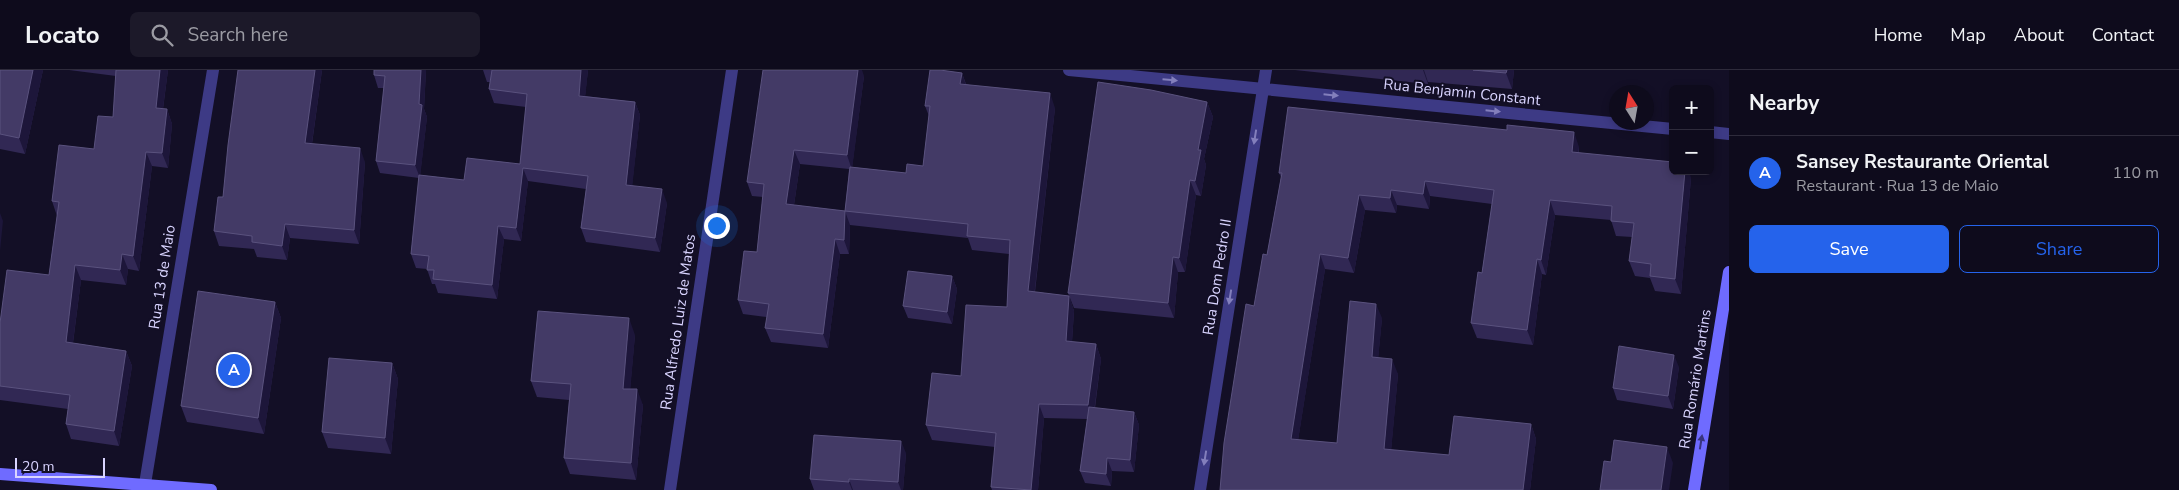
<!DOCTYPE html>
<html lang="en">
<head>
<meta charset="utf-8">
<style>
  :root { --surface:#0e0b1c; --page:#1c1929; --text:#f1f3f6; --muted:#9b9ba3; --line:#2e2b3b; --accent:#2563eb }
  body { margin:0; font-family:"Nunito Sans",sans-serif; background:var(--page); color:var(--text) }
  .controls { position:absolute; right:15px; top:15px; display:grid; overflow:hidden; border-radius:8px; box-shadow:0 2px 8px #0003 }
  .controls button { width:45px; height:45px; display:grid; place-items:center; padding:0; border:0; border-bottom:1px solid var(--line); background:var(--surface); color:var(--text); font:25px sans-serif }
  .compass { position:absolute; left:1609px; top:15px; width:45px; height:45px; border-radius:50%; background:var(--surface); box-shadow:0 2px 8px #0003; rotate:349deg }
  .scale { position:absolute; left:15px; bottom:12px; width:90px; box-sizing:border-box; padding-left:5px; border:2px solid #d9d4ff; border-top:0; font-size:14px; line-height:18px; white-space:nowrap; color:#d9d4ff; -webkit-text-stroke:4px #130f26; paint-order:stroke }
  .you { position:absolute; left:716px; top:155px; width:18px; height:18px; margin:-12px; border:4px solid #fff; border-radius:50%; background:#1a73e8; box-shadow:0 0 0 8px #1a73e833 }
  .badge { display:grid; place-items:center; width:32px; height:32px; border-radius:50%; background:var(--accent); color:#fff; font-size:16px; font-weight:700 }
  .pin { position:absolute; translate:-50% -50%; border:2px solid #fff; box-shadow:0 1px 5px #0006 }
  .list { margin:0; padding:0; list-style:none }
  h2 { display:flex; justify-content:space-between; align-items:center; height:65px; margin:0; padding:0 20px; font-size:21px }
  h2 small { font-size:16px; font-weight:400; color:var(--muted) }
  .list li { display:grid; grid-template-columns:32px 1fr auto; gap:15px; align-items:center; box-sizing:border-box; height:75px; padding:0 20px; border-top:1px solid var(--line) }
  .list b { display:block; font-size:19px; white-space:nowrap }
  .list p { margin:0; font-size:16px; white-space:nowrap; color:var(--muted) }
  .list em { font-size:16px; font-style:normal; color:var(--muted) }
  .actions { display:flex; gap:10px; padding:15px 20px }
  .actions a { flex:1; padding:11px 0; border:1px solid var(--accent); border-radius:8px; text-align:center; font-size:18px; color:var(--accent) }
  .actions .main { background:var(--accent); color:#fff }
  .icon { flex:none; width:28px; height:28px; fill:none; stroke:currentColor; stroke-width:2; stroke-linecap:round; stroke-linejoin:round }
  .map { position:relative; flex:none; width:1729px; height:420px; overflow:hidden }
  header { display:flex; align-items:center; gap:30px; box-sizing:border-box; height:70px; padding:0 25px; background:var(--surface); border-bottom:1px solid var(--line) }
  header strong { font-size:24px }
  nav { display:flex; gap:28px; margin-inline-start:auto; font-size:18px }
  .search { width:350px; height:45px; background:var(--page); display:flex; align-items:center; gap:12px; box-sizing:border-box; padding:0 18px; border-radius:8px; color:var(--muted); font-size:19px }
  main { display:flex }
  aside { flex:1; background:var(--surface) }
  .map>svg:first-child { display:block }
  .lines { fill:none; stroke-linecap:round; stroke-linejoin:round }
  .street { stroke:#3d3a85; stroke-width:12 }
  .secondary { stroke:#6f6bff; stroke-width:12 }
  .wall { fill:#312854; fill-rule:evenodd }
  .shaded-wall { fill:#1d163a }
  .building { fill:#433a66; stroke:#5a527e }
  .oneway { fill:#837fbc }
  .oneway2 { fill:#38347d }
  .labels { text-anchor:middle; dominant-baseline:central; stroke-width:4; stroke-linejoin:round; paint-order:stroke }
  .street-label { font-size:15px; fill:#d9d4ff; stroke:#130f26 }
</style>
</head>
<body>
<header>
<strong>Locato</strong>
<div class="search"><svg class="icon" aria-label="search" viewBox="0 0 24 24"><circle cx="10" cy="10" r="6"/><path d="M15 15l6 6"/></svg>Search here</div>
<nav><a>Home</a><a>Map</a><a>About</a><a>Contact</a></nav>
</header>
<main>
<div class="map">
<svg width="1729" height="420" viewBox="0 0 1729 420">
  <rect width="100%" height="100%" fill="#130f26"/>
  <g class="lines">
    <path class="street" d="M 1069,0 L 1673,59
      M 1710,62 L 1729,64
      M 144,420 L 213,0
      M 670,420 L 732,0
      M 1200,420 L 1266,0"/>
    <path class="secondary" d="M 0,404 L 211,420
      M 1694,420 L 1729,202"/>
  </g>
  <path class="wall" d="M 0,0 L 43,0 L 25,84 L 0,79 Z
    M 69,0 L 168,0 L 163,39 L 167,39 L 172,54 L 168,98 L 152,96 L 139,201 L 128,199 L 126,215 L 81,210 L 73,273 L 126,281 L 132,296 L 119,376 L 71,369 L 66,354 L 68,339 L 0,330 L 0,253 L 49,205 L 57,146 L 52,131 L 94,79 L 113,47 L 116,6 Z
    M 322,0 L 312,74 L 365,92 L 359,174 L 290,168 L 287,190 L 257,187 L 254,179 L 219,176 L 214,161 L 223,127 Z
    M 426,0 L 424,39 L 427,47 L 420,105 L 464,110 L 520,94 L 526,37 L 494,33 L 489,19 L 490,12 L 487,12 L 483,0 L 588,0 L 585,26 L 635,32 L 640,45 L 632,115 L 667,133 L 660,182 L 586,172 L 581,158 L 586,119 L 528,111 L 521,171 L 504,169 L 497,229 L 438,223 L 435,214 L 432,214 L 427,199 L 416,198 L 411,184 L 419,108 L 380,103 L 376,91 L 384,18 L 378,18 L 374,5 Z
    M 1295,0 L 1514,0 L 1512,19 L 1428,12 L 1428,14 Z
    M 962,3 L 966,14 L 1055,38 L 1035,222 L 1069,226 L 1074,241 L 1072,272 L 1096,274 L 1101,289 L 1095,338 L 1134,342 L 1139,355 L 1134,402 L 1112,401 L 1111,416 L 1085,413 L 1080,401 L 1087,349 L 1044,348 L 1038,420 L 992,420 L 991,417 L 995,377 L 932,370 L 926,355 L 961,306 L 1007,237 L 1009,184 L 972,180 L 968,168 L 850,155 L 849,184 L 840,184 L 828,278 L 771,272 L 765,258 L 767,247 L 743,244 L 738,230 L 757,182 L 763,127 L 752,126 L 747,112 L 864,6 L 852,97 L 906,103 L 923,96 L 929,46 L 925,36 ZM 800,94 L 849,99 L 845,141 L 794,135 Z
    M 1207,32 L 1213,47 L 1204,89 L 1206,95 L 1201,126 L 1196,125 L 1185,202 L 1178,202 L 1174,248 L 1074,238 L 1068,223 Z
    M 1579,77 L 1579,83 L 1691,108 L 1681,224 L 1655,221 L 1650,208 L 1635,206 L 1629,191 L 1632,167 L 1616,166 L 1611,150 L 1555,145 L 1546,205 L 1542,204 L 1533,275 L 1477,268 L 1471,253 L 1482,203 L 1492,134 L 1430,126 L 1429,139 L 1397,135 L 1396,143 L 1365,140 L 1354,203 L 1325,199 L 1298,370 L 1337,373 L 1382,248 L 1378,288 L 1398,304 L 1391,380 L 1449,385 L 1531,354 L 1536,369 L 1530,420 L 1220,420 L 1254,236 L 1267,185 L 1281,107 L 1279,103 Z
    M 952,206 L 957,219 L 952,254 L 908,248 L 903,236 Z
    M 275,232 L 281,248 L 264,364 L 187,352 L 181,336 Z
    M 635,265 L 630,319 L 643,335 L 636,410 L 570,404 L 564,388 L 569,330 L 537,327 L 531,311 Z
    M 392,293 L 398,309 L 391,384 L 328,378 L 322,362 Z
    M 1679,297 L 1673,339 L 1617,330 L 1613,318 Z
    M 906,383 L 903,420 L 814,420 L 810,409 Z"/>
  <path class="shaded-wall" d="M 33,0 L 43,0 L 25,84 L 19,68 Z
    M 160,0 L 168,0 L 161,53 L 156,38 Z
    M 315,0 L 322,0 L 310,87 L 305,73 Z
    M 421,0 L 426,0 L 424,39 L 427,47 L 420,108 L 415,95 Z
    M 581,0 L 588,0 L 584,39 L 579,26 Z
    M 858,0 L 862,0 L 864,6 L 852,100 L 847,85 Z
    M 1423,0 L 1424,0 L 1428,12 L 1428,14 Z
    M 1507,0 L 1514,0 L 1512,19 L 1506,3 Z
    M 962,3 L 967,18 L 960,14 Z
    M 1050,23 L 1055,38 L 1033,236 L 1028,221 Z
    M 635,32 L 640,45 L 631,128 L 626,115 Z
    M 1207,32 L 1213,47 L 1204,89 L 1206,95 L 1201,126 L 1195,111 L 1198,80 Z
    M 167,39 L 172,54 L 168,98 L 162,83 Z
    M 1574,62 L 1579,77 L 1577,97 L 1572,82 Z
    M 360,78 L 365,92 L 359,174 L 354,160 Z
    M 794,80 L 800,94 L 792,148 L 786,134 Z
    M 146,82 L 152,96 L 139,201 L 133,186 Z
    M 523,98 L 528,111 L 521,171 L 516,158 Z
    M 1685,101 L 1689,101 L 1691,108 L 1681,224 L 1675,209 Z
    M 1190,110 L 1196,125 L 1185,202 L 1179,188 Z
    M 1425,111 L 1430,126 L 1429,139 L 1423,124 Z
    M 662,119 L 667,133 L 660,182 L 655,168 Z
    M 1391,120 L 1397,135 L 1396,143 L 1390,128 Z
    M 1359,125 L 1365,140 L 1354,203 L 1348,188 Z
    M 1550,130 L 1555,145 L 1546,205 L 1541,190 Z
    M 845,141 L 850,155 L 849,184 L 844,170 Z
    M 0,143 L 3,151 L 0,181 Z
    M 285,154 L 290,168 L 287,190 L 282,176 Z
    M 498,156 L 504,169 L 497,229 L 492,215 Z
    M 835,169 L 840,184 L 828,278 L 823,264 Z
    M 122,184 L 128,199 L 126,215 L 120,200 Z
    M 1320,184 L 1325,199 L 1296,384 L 1291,369 Z
    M 1173,187 L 1178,202 L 1174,248 L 1168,233 Z
    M 1537,189 L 1542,204 L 1533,275 L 1527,260 Z
    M 75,195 L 81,210 L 71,287 L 66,272 Z
    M 952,206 L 957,219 L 952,254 L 947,242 Z
    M 1069,226 L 1074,241 L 1071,285 L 1066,271 Z
    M 275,232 L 281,248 L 264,364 L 258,348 Z
    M 1376,234 L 1382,248 L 1377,302 L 1372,287 Z
    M 629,248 L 635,265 L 629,335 L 623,319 Z
    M 1096,274 L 1101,289 L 1093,349 L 1088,335 Z
    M 126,281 L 132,296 L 119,376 L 114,361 Z
    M 1674,285 L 1679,297 L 1673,339 L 1668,326 Z
    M 1392,289 L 1398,304 L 1390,394 L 1384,379 Z
    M 392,293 L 398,309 L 391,384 L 385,368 Z
    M 637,319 L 643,335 L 636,410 L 631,393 Z
    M 1039,334 L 1044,348 L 1038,420 L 1031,420 Z
    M 1134,342 L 1139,355 L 1134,402 L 1130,390 Z
    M 1531,354 L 1536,369 L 1530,420 L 1523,420 Z
    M 901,371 L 906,383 L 903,420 L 901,420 L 898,412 Z
    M 1667,377 L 1673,393 L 1669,420 L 1661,420 Z
    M 1107,388 L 1112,401 L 1111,416 L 1106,404 Z
    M 849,409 L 853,420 L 852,420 L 849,412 Z"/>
  <path class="building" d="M 0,0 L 33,0 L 19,68 L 0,64 Z
    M 116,0 L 160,0 L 156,38 L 167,39 L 162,83 L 146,82 L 133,186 L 122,184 L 120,200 L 75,195 L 66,272 L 126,281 L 114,361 L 66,354 L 70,325 L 0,316 L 0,253 L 7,200 L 49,205 L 59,132 L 52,131 L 59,75 L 94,79 L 98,46 L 113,47 Z
    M 238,0 L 315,0 L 305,73 L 360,78 L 354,160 L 285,154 L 282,176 L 252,172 L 252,166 L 214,161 L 218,127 L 223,127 L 228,75 Z
    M 374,0 L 421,0 L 419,34 L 422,35 L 415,95 L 376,91 L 385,6 L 374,5 Z
    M 492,0 L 581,0 L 579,26 L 635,32 L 626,115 L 662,119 L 655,168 L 581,158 L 588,106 L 523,98 L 516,158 L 498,156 L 492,215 L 433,209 L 434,200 L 427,200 L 429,186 L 411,184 L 419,105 L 464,110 L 467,88 L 520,94 L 527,24 L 489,19 Z
    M 763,0 L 858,0 L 847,85 L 794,80 L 786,134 L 845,141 L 844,170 L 835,169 L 823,264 L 765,258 L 769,234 L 738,230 L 744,181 L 757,182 L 764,114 L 747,112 Z
    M 930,0 L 940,0 L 962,3 L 960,14 L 1050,23 L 1028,221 L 1069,226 L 1066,271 L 1096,274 L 1088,335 L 1039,334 L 1031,420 L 991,417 L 996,363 L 926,355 L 932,303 L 961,306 L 966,235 L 1007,237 L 1010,170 L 967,166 L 968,154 L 845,141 L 850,97 L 906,103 L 907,94 L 923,96 L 930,36 L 925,36 Z
    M 1473,0 L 1507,0 L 1506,3 Z
    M 1098,12 L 1151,20 L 1207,32 L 1198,80 L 1201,80 L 1195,111 L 1190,110 L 1179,188 L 1173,187 L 1168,233 L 1068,223 Z
    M 1288,37 L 1507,60 L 1507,55 L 1574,62 L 1572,82 L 1673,92 L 1673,101 L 1685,101 L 1675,209 L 1650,206 L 1651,194 L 1629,191 L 1634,153 L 1611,151 L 1612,136 L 1550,130 L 1541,190 L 1537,189 L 1527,260 L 1471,253 L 1478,202 L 1482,203 L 1494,120 L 1425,111 L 1423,124 L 1391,120 L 1390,128 L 1359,125 L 1348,188 L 1320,184 L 1291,369 L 1337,373 L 1350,231 L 1376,234 L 1372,287 L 1392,289 L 1384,379 L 1449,385 L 1454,346 L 1531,354 L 1523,420 L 1220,420 L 1224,373 L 1246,234 L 1254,236 L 1263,184 L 1267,185 L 1282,103 L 1279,103 Z
    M 908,201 L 952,206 L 947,242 L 903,236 Z
    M 198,221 L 275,232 L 258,348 L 181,336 Z
    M 538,241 L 629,248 L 623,319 L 637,319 L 631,393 L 564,388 L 571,314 L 531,311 Z
    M 1619,276 L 1674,285 L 1668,326 L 1613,318 Z
    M 329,288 L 392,293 L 385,368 L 322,362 Z
    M 1089,337 L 1134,342 L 1130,390 L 1107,388 L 1106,404 L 1080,401 Z
    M 814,365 L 901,371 L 898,412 L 849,409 L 849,412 L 810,409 Z
    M 1614,370 L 1667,377 L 1661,420 L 1600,420 L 1604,391 L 1611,392 Z"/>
  <defs><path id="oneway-solid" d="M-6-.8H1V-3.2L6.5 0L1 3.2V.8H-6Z" transform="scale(1.25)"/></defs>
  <g class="oneway">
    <use href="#oneway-solid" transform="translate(1170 10) rotate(5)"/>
    <use href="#oneway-solid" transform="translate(1331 25) rotate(6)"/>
    <use href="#oneway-solid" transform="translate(1493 41) rotate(6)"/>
    <use href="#oneway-solid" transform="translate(1255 67) rotate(99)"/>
    <use href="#oneway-solid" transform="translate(1230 227) rotate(99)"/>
    <use href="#oneway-solid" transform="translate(1205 388) rotate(99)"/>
  </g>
  <use class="oneway2" href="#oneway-solid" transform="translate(1701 372) rotate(-81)"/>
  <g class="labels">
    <g class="street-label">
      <text transform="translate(1462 22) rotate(6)">Rua Benjamin Constant</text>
      <text transform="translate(162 207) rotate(-81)">Rua 13 de Maio</text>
      <text transform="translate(1217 207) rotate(-81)">Rua Dom Pedro II</text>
      <text transform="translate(678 252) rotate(-82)">Rua Alfredo Luiz de Matos</text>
      <text transform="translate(1695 309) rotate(-81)">Rua Romário Martins</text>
    </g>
  </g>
</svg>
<div class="controls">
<button>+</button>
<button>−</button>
</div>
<svg class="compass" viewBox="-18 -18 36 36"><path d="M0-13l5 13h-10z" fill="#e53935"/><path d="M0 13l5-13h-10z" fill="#9b9ba3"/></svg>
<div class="scale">20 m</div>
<div class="you"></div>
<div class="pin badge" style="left:234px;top:300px">A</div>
</div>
<aside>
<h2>Nearby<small></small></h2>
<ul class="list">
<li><span class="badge">A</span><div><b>Sansey Restaurante Oriental</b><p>Restaurant · Rua 13 de Maio</p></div><em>110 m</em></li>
</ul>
<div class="actions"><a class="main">Save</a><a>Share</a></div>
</aside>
</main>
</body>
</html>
